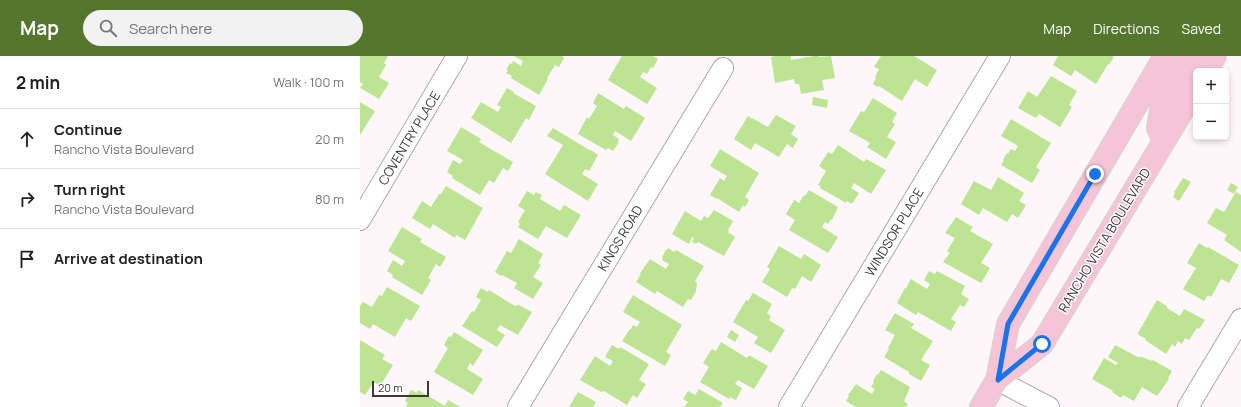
<!DOCTYPE html>
<html lang="en">
<head>
<meta charset="utf-8">
<style>
  :root { --surface:#fff; --page:#f2f2f2; --text:#202124; --muted:#757577; --line:#e0e0e0; --accent:#55762d }
  body { margin:0; font-family:Manrope,sans-serif; background:var(--page); color:var(--text) }
  .controls { position:absolute; right:12px; top:12px; display:grid; overflow:hidden; border-radius:6px; box-shadow:0 2px 6px #0003 }
  .controls button { width:36px; height:36px; display:grid; place-items:center; padding:0; border:0; border-bottom:1px solid var(--line); background:var(--surface); color:var(--text); font:20px sans-serif }
  .scale { position:absolute; left:12px; bottom:10px; width:57px; box-sizing:border-box; padding-left:4px; border:2px solid #3e383a; border-top:0; font-size:11px; line-height:14px; white-space:nowrap; color:#3e383a; -webkit-text-stroke:3px #fff; paint-order:stroke }
  .stop { position:absolute; width:12px; height:12px; margin:-9px; border:3px solid #1a73e8; border-radius:50%; background:#fff }
  .stop.end { background:#1a73e8; border-color:#fff; box-shadow:0 1px 4px #0008 }
  .list { margin:0; padding:0; list-style:none }
  h2 { display:flex; justify-content:space-between; align-items:center; height:52px; margin:0; padding:0 16px; font-size:17px }
  h2 small { font-size:13px; font-weight:400; color:var(--muted) }
  .list li { display:grid; grid-template-columns:26px 1fr auto; gap:12px; align-items:center; box-sizing:border-box; height:60px; padding:0 16px; border-top:1px solid var(--line) }
  .list b { display:block; font-size:15px; white-space:nowrap }
  .list p { margin:0; font-size:13px; white-space:nowrap; color:var(--muted) }
  .list em { font-size:13px; font-style:normal; color:var(--muted) }
  .icon { flex:none; width:22px; height:22px; fill:none; stroke:currentColor; stroke-width:2; stroke-linecap:round; stroke-linejoin:round }
  .map { position:relative; flex:none; width:881px; height:351px; overflow:hidden }
  header { display:flex; align-items:center; gap:24px; box-sizing:border-box; height:56px; padding:0 20px; background:var(--accent); color:#fff }
  header strong { font-size:19px }
  nav { display:flex; gap:22px; margin-inline-start:auto; font-size:14px }
  .search { width:280px; height:36px; background:var(--page); display:flex; align-items:center; gap:10px; box-sizing:border-box; padding:0 14px; border-radius:22px; color:var(--muted); font-size:15px }
  main { display:flex }
  aside { flex:1; background:var(--surface) }
  .map>svg:first-child { display:block }
  .building { fill:#bce492 }
  .lines { fill:none; stroke-linecap:round; stroke-linejoin:round }
  .minor-casing { stroke:#b4a5aa; stroke-width:22 }
  .major-casing { stroke:#d5d3d4; stroke-width:24 }
  .minor { stroke:#fff; stroke-width:20 }
  .major { stroke:#f5c4d7; stroke-width:22 }
  .route { stroke:#1a73e8; stroke-width:5 }
  .labels { text-anchor:middle; dominant-baseline:central; stroke-width:3; stroke-linejoin:round; paint-order:stroke }
  .street-label { font-size:13px; fill:#3e383a; stroke:#fff }
</style>
</head>
<body>
<header>
<strong>Map</strong>
<div class="search"><svg class="icon" aria-label="search" viewBox="0 0 24 24"><circle cx="10" cy="10" r="6"/><path d="M15 15l6 6"/></svg>Search here</div>
<nav><a>Map</a><a>Directions</a><a>Saved</a></nav>
</header>
<main>
<aside>
<h2>2 min<small>Walk · 100 m</small></h2>
<ul class="list">
<li><svg class="icon" aria-label="ahead" viewBox="0 0 24 24"><path d="M12 20V5M6 11l6-6 6 6"/></svg><div><b>Continue</b><p>Rancho Vista Boulevard</p></div><em>20 m</em></li>
<li><svg class="icon" aria-label="right" viewBox="0 0 24 24"><path d="M7 20v-9h11M14 6l5 5-5 5"/></svg><div><b>Turn right</b><p>Rancho Vista Boulevard</p></div><em>80 m</em></li>
<li><svg class="icon" aria-label="arrive" viewBox="0 0 24 24"><path d="M6 21V4h12l-3 4 3 4H6"/></svg><div><b>Arrive at destination</b></div></li>
</ul>
</aside>
<div class="map">
<svg width="881" height="351" viewBox="0 0 881 351">
  <rect width="100%" height="100%" fill="#fdf7f9"/>
  <path class="building" d="M 0,0 L 28,0 L 24,7 L 26,9 L 19,21 L 29,27 L 19,43 L 0,32 L 3,28 L 0,26 Z
    M 154,0 L 202,0 L 204,2 L 199,11 L 195,9 L 187,22 L 188,23 L 179,39 L 151,22 L 152,20 L 146,17 L 148,14 L 146,14 L 150,7 L 152,8 L 153,5 L 161,10 L 163,5 Z
    M 262,0 L 293,0 L 298,3 L 293,12 L 291,11 L 287,18 L 283,16 L 280,21 L 297,32 L 287,48 L 248,24 Z
    M 415,0 L 431,0 L 431,4 L 454,0 L 459,0 L 459,1 L 471,0 L 475,22 L 462,24 L 464,34 L 441,38 L 439,28 L 435,28 L 434,23 L 415,27 L 411,1 Z
    M 521,0 L 554,0 L 577,14 L 567,31 L 555,23 L 542,45 L 519,30 L 518,31 L 513,28 L 516,22 L 515,21 L 519,13 L 514,11 Z
    M 698,0 L 752,0 L 754,1 L 749,9 L 748,8 L 736,28 L 715,14 L 711,20 L 693,9 Z
    M 691,20 L 717,35 L 709,49 L 712,51 L 700,71 L 679,58 L 676,62 L 658,52 L 668,35 L 677,41 Z
    M 147,32 L 154,36 L 153,37 L 176,50 L 169,64 L 166,62 L 151,87 L 111,62 L 121,46 L 138,56 L 141,51 L 137,49 Z
    M 238,37 L 264,53 L 266,50 L 285,62 L 271,85 L 255,75 L 253,79 L 259,83 L 258,86 L 259,86 L 253,95 L 248,92 L 246,94 L 218,78 L 227,61 L 229,63 L 237,50 L 233,47 Z
    M 453,41 L 468,44 L 467,52 L 452,49 Z
    M 513,42 L 537,57 L 532,66 L 535,68 L 527,81 L 536,86 L 526,103 L 507,91 L 510,87 L 489,75 L 501,55 L 504,56 Z
    M 0,46 L 15,55 L 0,79 Z
    M 416,59 L 436,70 L 431,78 L 438,83 L 433,92 L 427,88 L 419,101 L 395,87 L 391,94 L 374,83 L 388,60 L 392,63 L 392,62 L 408,71 Z
    M 651,63 L 691,87 L 676,111 L 680,114 L 672,127 L 641,109 L 644,104 L 643,104 L 647,97 L 648,98 L 651,93 L 655,95 L 658,90 L 641,80 Z
    M 101,71 L 121,83 L 119,86 L 153,106 L 148,115 L 143,112 L 134,127 L 129,124 L 120,139 L 92,122 L 93,120 L 87,116 L 93,104 L 100,108 L 103,104 L 87,95 Z
    M 193,72 L 231,95 L 231,94 L 238,99 L 229,115 L 225,113 L 222,118 L 238,128 L 228,145 L 185,118 L 203,89 L 187,80 Z
    M 478,89 L 504,106 L 506,103 L 526,114 L 511,138 L 494,127 L 491,132 L 499,137 L 492,148 L 487,145 L 486,147 L 460,132 L 461,131 L 458,129 L 466,115 L 459,110 L 468,96 L 472,98 Z
    M 360,93 L 399,117 L 385,141 L 389,144 L 385,151 L 383,149 L 379,156 L 357,142 L 357,143 L 350,139 L 360,122 L 364,125 L 367,120 L 350,110 Z
    M 638,121 L 664,137 L 659,145 L 666,149 L 658,162 L 652,158 L 647,166 L 623,152 L 619,159 L 601,148 L 614,125 L 631,134 Z
    M 823,122 L 831,126 L 819,145 L 813,141 L 815,137 L 814,136 Z
    M 871,127 L 878,131 L 874,138 L 867,134 Z
    M 86,130 L 123,152 L 105,184 L 96,179 L 95,182 L 73,168 L 70,173 L 52,162 L 62,145 L 71,151 L 79,138 L 81,138 Z
    M 449,134 L 478,151 L 472,164 L 471,163 L 468,168 L 465,166 L 462,171 L 478,181 L 475,186 L 468,197 L 429,174 L 435,164 L 426,158 L 434,144 L 439,147 L 444,139 L 445,140 Z
    M 167,135 L 174,139 L 176,136 L 182,139 L 180,143 L 200,155 L 204,149 L 221,159 L 207,182 L 186,170 L 178,183 L 158,171 L 160,168 L 158,166 L 165,154 L 158,150 Z
    M 876,136 L 881,139 L 881,196 L 864,184 L 867,179 L 847,167 L 856,152 L 864,156 Z
    M 354,154 L 373,165 L 368,174 L 369,175 L 368,176 L 375,181 L 364,200 L 338,186 L 336,188 L 332,186 L 334,182 L 332,181 L 329,188 L 312,178 L 325,155 L 341,165 L 344,160 L 348,162 Z
    M 596,161 L 613,171 L 610,175 L 633,188 L 621,207 L 630,212 L 621,227 L 583,206 L 590,197 L 587,195 L 595,182 L 585,177 Z
    M 42,171 L 62,183 L 60,186 L 86,201 L 80,211 L 76,208 L 68,222 L 71,224 L 62,239 L 32,221 L 33,219 L 27,215 L 33,204 L 42,210 L 45,205 L 28,195 Z
    M 159,183 L 183,198 L 178,207 L 181,209 L 173,221 L 183,227 L 173,243 L 154,232 L 157,227 L 142,219 L 141,220 L 135,216 L 147,195 L 151,197 Z
    M 839,187 L 847,192 L 848,191 L 879,209 L 869,227 L 861,223 L 851,241 L 848,239 L 844,245 L 823,233 L 836,212 L 827,207 Z
    M 419,190 L 441,203 L 444,198 L 461,209 L 451,226 L 442,220 L 435,233 L 432,232 L 427,241 L 402,226 L 410,213 L 407,211 Z
    M 308,192 L 314,196 L 316,194 L 344,210 L 335,225 L 337,227 L 336,235 L 331,244 L 328,243 L 323,251 L 297,235 L 295,238 L 276,226 L 281,218 L 280,217 L 290,203 L 306,213 L 309,208 L 302,204 L 303,202 L 302,201 L 306,194 L 307,194 Z
    M 569,215 L 575,218 L 577,215 L 605,230 L 601,238 L 609,243 L 604,251 L 600,249 L 591,263 L 589,262 L 596,266 L 591,275 L 558,256 L 556,259 L 537,247 L 545,232 L 546,232 L 551,223 L 567,233 L 570,228 L 564,224 Z
    M 27,231 L 60,250 L 51,265 L 46,262 L 35,281 L 13,268 L 10,273 L 0,267 L 0,250 L 3,246 L 12,251 L 19,239 L 22,240 Z
    M 121,232 L 128,236 L 129,234 L 155,250 L 159,249 L 172,256 L 158,279 L 140,269 L 137,274 L 145,279 L 137,291 L 102,270 L 112,255 L 114,256 L 121,244 L 116,241 Z
    M 393,237 L 412,248 L 407,257 L 411,260 L 409,264 L 425,274 L 411,297 L 394,287 L 398,281 L 373,266 L 386,244 L 388,245 Z
    M 273,239 L 322,269 L 306,296 L 311,299 L 305,310 L 262,285 L 270,273 L 271,273 L 273,269 L 277,271 L 280,266 L 263,256 Z
    M 797,244 L 807,250 L 807,252 L 820,260 L 824,253 L 845,264 L 839,273 L 837,272 L 829,284 L 825,282 L 822,288 L 818,285 L 815,291 L 812,288 L 806,298 L 785,284 L 786,283 L 779,279 L 778,277 Z
    M 535,257 L 554,268 L 551,272 L 573,285 L 561,304 L 570,309 L 561,325 L 549,318 L 549,316 L 524,301 L 529,293 L 528,292 L 535,279 L 525,274 Z
    M 371,274 L 379,279 L 375,286 L 367,281 Z
    M 94,276 L 123,294 L 113,310 L 110,307 L 107,313 L 123,323 L 113,339 L 74,316 L 88,292 L 84,289 L 89,280 L 91,281 Z
    M 0,284 L 25,299 L 22,303 L 33,309 L 20,330 L 14,326 L 5,339 L 0,336 Z
    M 361,286 L 387,302 L 389,299 L 408,310 L 394,333 L 378,324 L 375,328 L 382,332 L 376,344 L 370,341 L 369,343 L 340,326 L 349,311 L 343,307 L 352,293 L 356,295 Z
    M 252,289 L 259,293 L 260,291 L 289,308 L 279,324 L 286,328 L 277,342 L 273,339 L 267,349 L 244,335 L 241,336 L 220,324 L 235,300 L 250,310 L 253,305 L 245,301 Z
    M 755,289 L 778,301 L 782,301 L 792,305 L 793,304 L 812,315 L 808,322 L 809,323 L 797,340 L 782,331 L 774,345 L 763,339 L 761,342 L 752,336 L 753,335 L 732,323 L 744,302 L 756,309 L 758,307 L 748,301 Z
    M 521,314 L 550,331 L 544,345 L 548,348 L 546,351 L 496,351 L 486,345 L 489,340 L 488,339 L 496,328 L 512,338 L 515,333 L 511,331 L 514,326 L 513,325 L 517,318 L 518,319 Z
    M 339,333 L 363,347 L 360,351 L 324,351 L 328,346 L 323,343 L 328,335 L 335,339 Z
    M 51,334 L 57,337 L 58,334 L 85,350 L 88,344 L 100,351 L 47,351 L 46,350 L 48,347 L 45,345 Z
    M 218,336 L 236,346 L 233,351 L 209,351 Z"/>
  <g class="lines">
    <defs>
      <path id="minor" d="M 0,164 L 97,0
        M 637,324 L 689,351
        M 158,351 L 363,12
        M 429,351 L 640,0
        M 828,351 L 881,263"/>
      <path id="major" d="M 846,15 L 855,0
        M 804,85 L 798,72 L 802,48 L 831,0
        M 637,324 L 648,268 L 805,0
        M 621,351 L 637,324 L 682,288 L 836,32"/>
    </defs>
    <use href="#minor" class="minor-casing"/>
    <use href="#major" class="major-casing"/>
    <use href="#minor" class="minor"/>
    <use href="#major" class="major"/>
  </g>
  <g class="lines">
    <path class="route" d="M 682,288 L 638,324 L 648,268 L 735,118"/>
  </g>
  <g class="labels">
    <g class="street-label">
      <text transform="translate(49 82) rotate(-59)">COVENTRY PLACE</text>
      <text transform="translate(534 176) rotate(-59)">WINDSOR PLACE</text>
      <text transform="translate(260 182) rotate(-59)">KINGS ROAD</text>
      <text transform="translate(744 184) rotate(-59)">RANCHO VISTA BOULEVARD</text>
    </g>
  </g>
</svg>
<div class="controls">
<button>+</button>
<button>−</button>
</div>
<div class="scale">20 m</div>
<div class="stop" style="left:682px;top:288px"></div>
<div class="stop end" style="left:735px;top:118px"></div>
</div>
</main>
</body>
</html>
